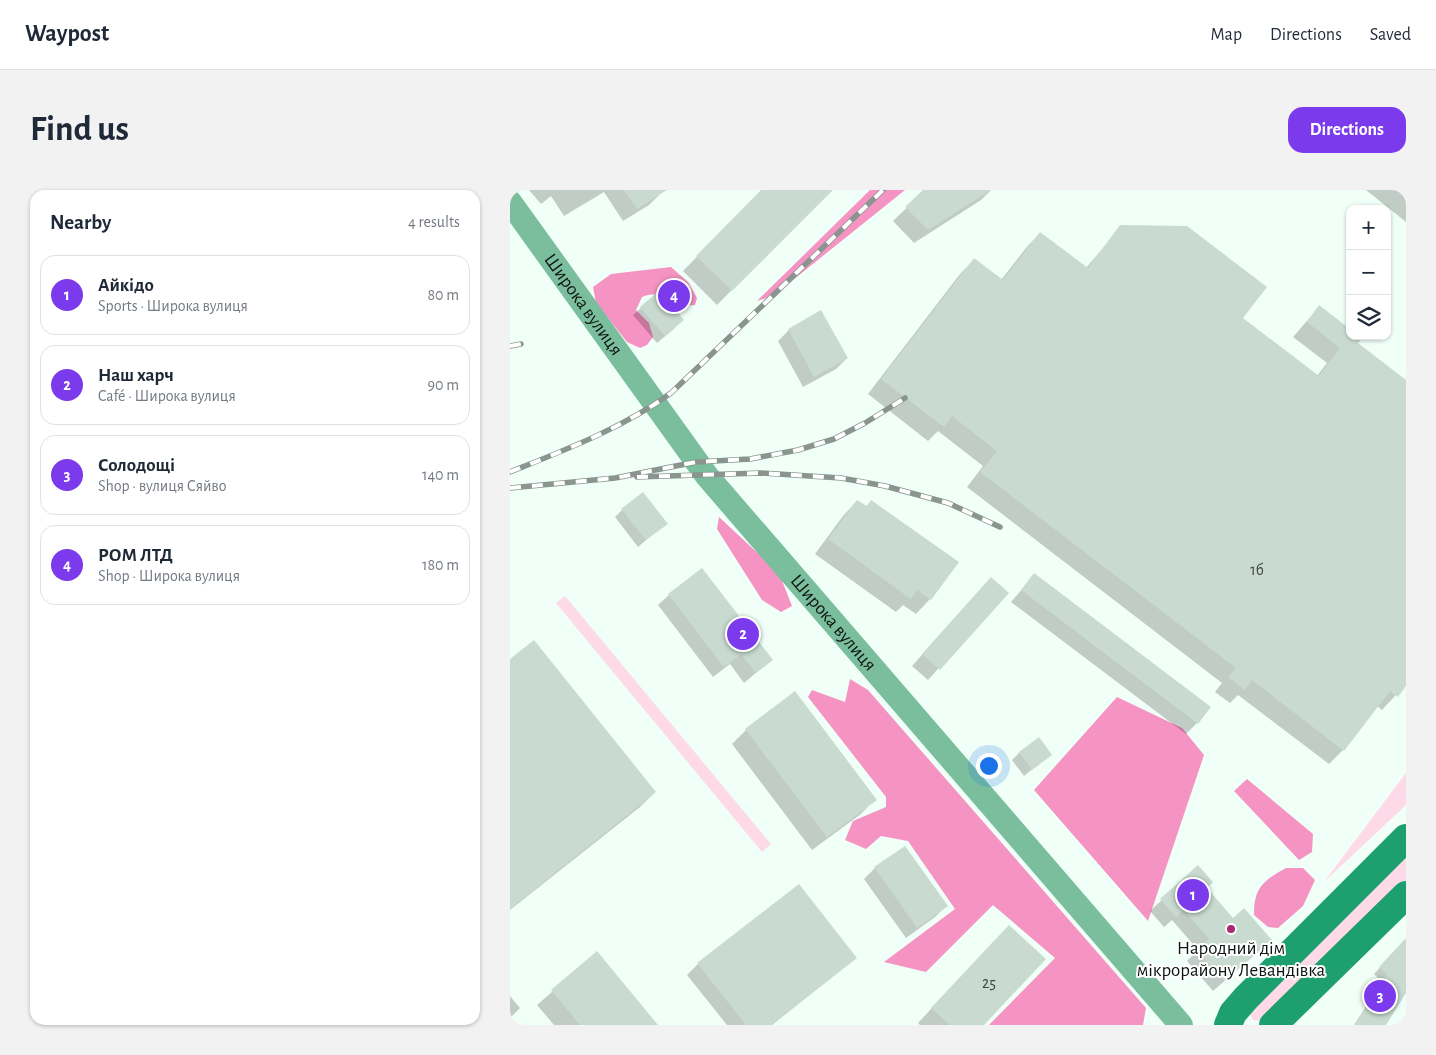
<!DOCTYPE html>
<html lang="en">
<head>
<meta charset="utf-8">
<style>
  :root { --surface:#fff; --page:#f2f2f3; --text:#1f2937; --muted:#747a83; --line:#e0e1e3; --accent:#7c3aed }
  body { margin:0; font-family:"Alegreya Sans",sans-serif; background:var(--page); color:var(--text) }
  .controls { position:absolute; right:15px; top:15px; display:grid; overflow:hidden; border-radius:10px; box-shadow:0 1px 4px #0004 }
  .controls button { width:45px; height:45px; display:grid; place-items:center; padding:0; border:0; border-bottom:1px solid var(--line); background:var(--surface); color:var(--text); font:25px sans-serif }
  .you { position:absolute; left:478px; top:575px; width:18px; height:18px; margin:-12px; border:4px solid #fff; border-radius:50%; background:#1a73e8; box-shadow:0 0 0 8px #1a73e833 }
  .badge { display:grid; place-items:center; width:32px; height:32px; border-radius:50%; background:var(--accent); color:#fff; font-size:16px; font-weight:700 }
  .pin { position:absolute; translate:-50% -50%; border:2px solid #fff; box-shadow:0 1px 5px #0006 }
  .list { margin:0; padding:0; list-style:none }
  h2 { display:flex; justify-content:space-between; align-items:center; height:65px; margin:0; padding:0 20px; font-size:21px }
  h2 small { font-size:16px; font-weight:400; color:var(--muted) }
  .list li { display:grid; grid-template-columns:32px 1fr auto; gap:15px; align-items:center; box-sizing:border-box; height:80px; margin:0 10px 10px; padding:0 10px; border:1px solid var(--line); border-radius:15px }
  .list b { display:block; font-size:19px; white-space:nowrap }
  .list p { margin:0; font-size:16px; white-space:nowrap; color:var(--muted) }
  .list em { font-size:16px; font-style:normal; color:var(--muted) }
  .icon { flex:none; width:28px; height:28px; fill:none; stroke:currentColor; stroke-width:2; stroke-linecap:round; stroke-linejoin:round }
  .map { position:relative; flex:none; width:896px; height:835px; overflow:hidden; border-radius:15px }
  header { display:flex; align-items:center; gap:30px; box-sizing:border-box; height:70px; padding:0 25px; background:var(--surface); border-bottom:1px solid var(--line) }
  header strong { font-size:24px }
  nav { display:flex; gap:28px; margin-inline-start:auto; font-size:18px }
  .intro { display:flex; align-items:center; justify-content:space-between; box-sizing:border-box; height:120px; padding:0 30px }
  h1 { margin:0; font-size:35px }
  .button { padding:12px 22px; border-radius:15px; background:var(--accent); color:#fff; font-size:18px; font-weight:700 }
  main { display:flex; gap:30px; padding:0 30px }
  aside { flex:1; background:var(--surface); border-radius:15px; box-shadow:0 1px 4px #0004 }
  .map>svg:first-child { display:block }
  .green { fill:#fedae9 }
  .forest { fill:#f594c2 }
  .shadow { fill:#0003 }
  .building { fill:#c9dbd1 }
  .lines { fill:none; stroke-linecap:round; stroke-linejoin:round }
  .street { stroke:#7abe9d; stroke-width:24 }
  .secondary { stroke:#1e9f6f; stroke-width:28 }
  .rail-casing { stroke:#8a958f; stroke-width:5.5 }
  .rail { stroke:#fff; stroke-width:4; stroke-dasharray:11; stroke-linecap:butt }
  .poi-dot { fill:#aa2773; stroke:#fff; stroke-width:2 }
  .labels { text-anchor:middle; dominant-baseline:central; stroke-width:4; stroke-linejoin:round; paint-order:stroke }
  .number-label { font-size:16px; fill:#3d4641 }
  .street-label { font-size:19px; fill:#0e1411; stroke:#fff }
  .poi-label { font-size:19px; fill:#0e1411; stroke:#fff }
</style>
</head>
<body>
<header>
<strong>Waypost</strong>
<nav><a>Map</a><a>Directions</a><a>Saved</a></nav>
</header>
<div class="intro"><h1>Find us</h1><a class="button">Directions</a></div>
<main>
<aside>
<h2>Nearby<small>4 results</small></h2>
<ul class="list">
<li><span class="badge">1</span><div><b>Айкідо</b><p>Sports · Широка вулиця</p></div><em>80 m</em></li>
<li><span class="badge">2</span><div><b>Наш харч</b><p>Café · Широка вулиця</p></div><em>90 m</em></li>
<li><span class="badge">3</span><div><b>Солодощі</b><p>Shop · вулиця Сяйво</p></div><em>140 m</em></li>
<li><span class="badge">4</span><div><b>РОМ ЛТД</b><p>Shop · Широка вулиця</p></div><em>180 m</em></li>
</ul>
</aside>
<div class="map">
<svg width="896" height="835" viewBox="0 0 896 835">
  <rect width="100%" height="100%" fill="#f0fff7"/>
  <path class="green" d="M 55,406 L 261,654 L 252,662 L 46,413 Z
    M 896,583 L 896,615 L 814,692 Z
    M 896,661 L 896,690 L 753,829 L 747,831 L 743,830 L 739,822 Z"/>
  <path class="forest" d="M 360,0 L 395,0 L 263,106 L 247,111 Z
    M 161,77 L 178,92 L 187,108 L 185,115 C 181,115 176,116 173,115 C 156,112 150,99 132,107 L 126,120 L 139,133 L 143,147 L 137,155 L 130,158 L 117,152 L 86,113 L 83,97 L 101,84 Z
    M 209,327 L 269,383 L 282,416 L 271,422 L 252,410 L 207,339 Z
    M 340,489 L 358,500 L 636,818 L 633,835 L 479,835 L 545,768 L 483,715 L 416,782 L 374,772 L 445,719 L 398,651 L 371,646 L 356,659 L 335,650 L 343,631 L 376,617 L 376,607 L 298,507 L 302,500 L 335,512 Z
    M 607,507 L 672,538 L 694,565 L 638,731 L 524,600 Z
    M 737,589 L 803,644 L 802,662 L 789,670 L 724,601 Z
    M 776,678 L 793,678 L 805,690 L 793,716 L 768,738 L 758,737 L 744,725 C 744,697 753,691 776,678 Z"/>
  <path class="shadow" d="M 19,0 L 154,0 L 139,15 L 113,31 L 94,2 L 54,26 L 41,6 L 31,14 Z
    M 253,0 L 321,0 L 207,115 L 173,81 Z
    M 415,0 L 481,0 L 471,10 L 404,53 L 383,31 Z
    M 856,0 L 896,0 L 896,32 Z
    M 611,37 L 807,186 L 817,173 L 783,147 L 809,117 L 840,146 L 850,148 L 846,153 L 896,192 L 896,494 L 872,520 L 867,516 L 833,560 L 819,574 L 728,505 L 720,513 L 705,502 L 712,493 L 457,297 L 473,276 L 428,241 L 418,251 L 358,204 L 450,84 L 464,70 L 491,90 L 516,58 L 530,43 L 576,78 Z
    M 148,103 L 165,138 L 147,153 L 123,125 Z
    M 279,140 L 337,168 L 326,179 L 293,197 L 268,151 Z
    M 347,311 L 356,317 L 361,311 L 447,373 L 420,409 L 406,424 L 393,415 L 386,422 L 305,364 L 333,326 Z
    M 112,320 L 156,333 L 128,357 L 105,327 Z
    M 524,385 L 699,517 L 687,533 L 676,544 L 501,412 Z
    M 470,400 L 497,403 L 418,490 L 402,476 Z
    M 159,405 L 261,470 L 234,493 L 220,474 L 203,487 L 148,415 Z
    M 0,471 L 145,602 L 130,617 L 0,720 Z
    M 236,540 L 365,609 L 351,624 L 302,660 L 222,554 Z
    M 510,562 L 540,565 L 514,586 L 502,570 Z
    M 688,677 L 695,699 L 749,761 L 703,801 L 677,771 L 688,760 L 662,730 L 654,737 L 640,721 Z
    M 365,678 L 436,716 L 425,727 L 396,748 L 354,689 Z
    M 896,749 L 896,801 L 875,835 L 844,835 L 872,792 L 864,784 Z
    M 484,751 L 473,835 L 410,835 L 408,833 Z
    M 87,763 L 147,835 L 44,835 L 27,815 Z
    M 346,768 L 262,835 L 217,835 L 177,785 L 188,774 Z
    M 0,806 L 10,818 L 0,828 Z"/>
  <path class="building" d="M 114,0 L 157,0 L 127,19 Z
    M 251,0 L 323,0 L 222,101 L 186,66 Z
    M 413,0 L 481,0 L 418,40 L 395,17 Z
    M 610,35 L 677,36 L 757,97 L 733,128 L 809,186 L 830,158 L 797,132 L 809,115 L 840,139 L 840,146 L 852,148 L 848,153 L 896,190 L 896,496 L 888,507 L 880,501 L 834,561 L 742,490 L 735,500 L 718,487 L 726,478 L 470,282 L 487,261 L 442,226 L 434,237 L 371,189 L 464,68 L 493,90 L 530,42 L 578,78 Z
    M 149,101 L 174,130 L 155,146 L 130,117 Z
    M 311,120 L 338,168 L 304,187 L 278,139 Z
    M 133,302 L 158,334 L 136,350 L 111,319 Z
    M 347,310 L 357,316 L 361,310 L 449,372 L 421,410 L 407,400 L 401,409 L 318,349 Z
    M 192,378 L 263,470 L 246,483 L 231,464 L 214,477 L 158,404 Z
    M 524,383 L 701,517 L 688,534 L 511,400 Z
    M 481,387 L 499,403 L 430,480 L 412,464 Z
    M 24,450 L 146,602 L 0,719 L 0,469 Z
    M 285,501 L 367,610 L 317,647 L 235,539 Z
    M 529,547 L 542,565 L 522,580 L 509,562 Z
    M 395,656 L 438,716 L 407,738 L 364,677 Z
    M 688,675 L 703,692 L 697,698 L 723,728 L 734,718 L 762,750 L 715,791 L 687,760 L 699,749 L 674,720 L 666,727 L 650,709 Z
    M 289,694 L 347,768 L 261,835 L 236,835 L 187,773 Z
    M 499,735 L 536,769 L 474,835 L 440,835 L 421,818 Z
    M 896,748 L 896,803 L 876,835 L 845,835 L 877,784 L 869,777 Z
    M 87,761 L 148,835 L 70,835 L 41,800 Z"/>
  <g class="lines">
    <path class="street" id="s1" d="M 0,12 L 197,286 L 671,835"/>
    <path class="secondary" d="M 718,835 L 723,823 L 736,808 L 896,648
      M 763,835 L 896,705"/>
    <defs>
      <path id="rail" d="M 0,156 L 11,154
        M 0,282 C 55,260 113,238 161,203 L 373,0
        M 127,287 L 251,283 L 331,288 L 375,296 L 438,313 L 490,337
        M 0,298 L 105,288 L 186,272 L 240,269 L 288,260 L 324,249 L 355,233 L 395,208"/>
    </defs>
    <use href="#rail" class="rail-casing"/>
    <use href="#rail" class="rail"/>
  </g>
  <circle class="poi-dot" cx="721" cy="739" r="5"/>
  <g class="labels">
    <g class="number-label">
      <text x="747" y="380">1б</text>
      <text x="479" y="793">25</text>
    </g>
    <g class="street-label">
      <text stroke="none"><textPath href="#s1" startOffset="126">Широка вулиця</textPath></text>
      <text stroke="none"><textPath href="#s1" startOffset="531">Широка вулиця</textPath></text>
    </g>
    <g class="poi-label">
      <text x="721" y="758">Народний дім<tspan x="721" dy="22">мікрорайону Левандівка</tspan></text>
    </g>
  </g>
</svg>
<div class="controls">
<button>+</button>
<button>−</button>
<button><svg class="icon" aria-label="layers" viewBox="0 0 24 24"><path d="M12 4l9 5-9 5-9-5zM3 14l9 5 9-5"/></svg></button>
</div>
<div class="you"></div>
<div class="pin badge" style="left:683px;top:705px">1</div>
<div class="pin badge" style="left:233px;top:444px">2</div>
<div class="pin badge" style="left:870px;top:806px">3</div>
<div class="pin badge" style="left:164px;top:106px">4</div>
</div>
</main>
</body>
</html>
